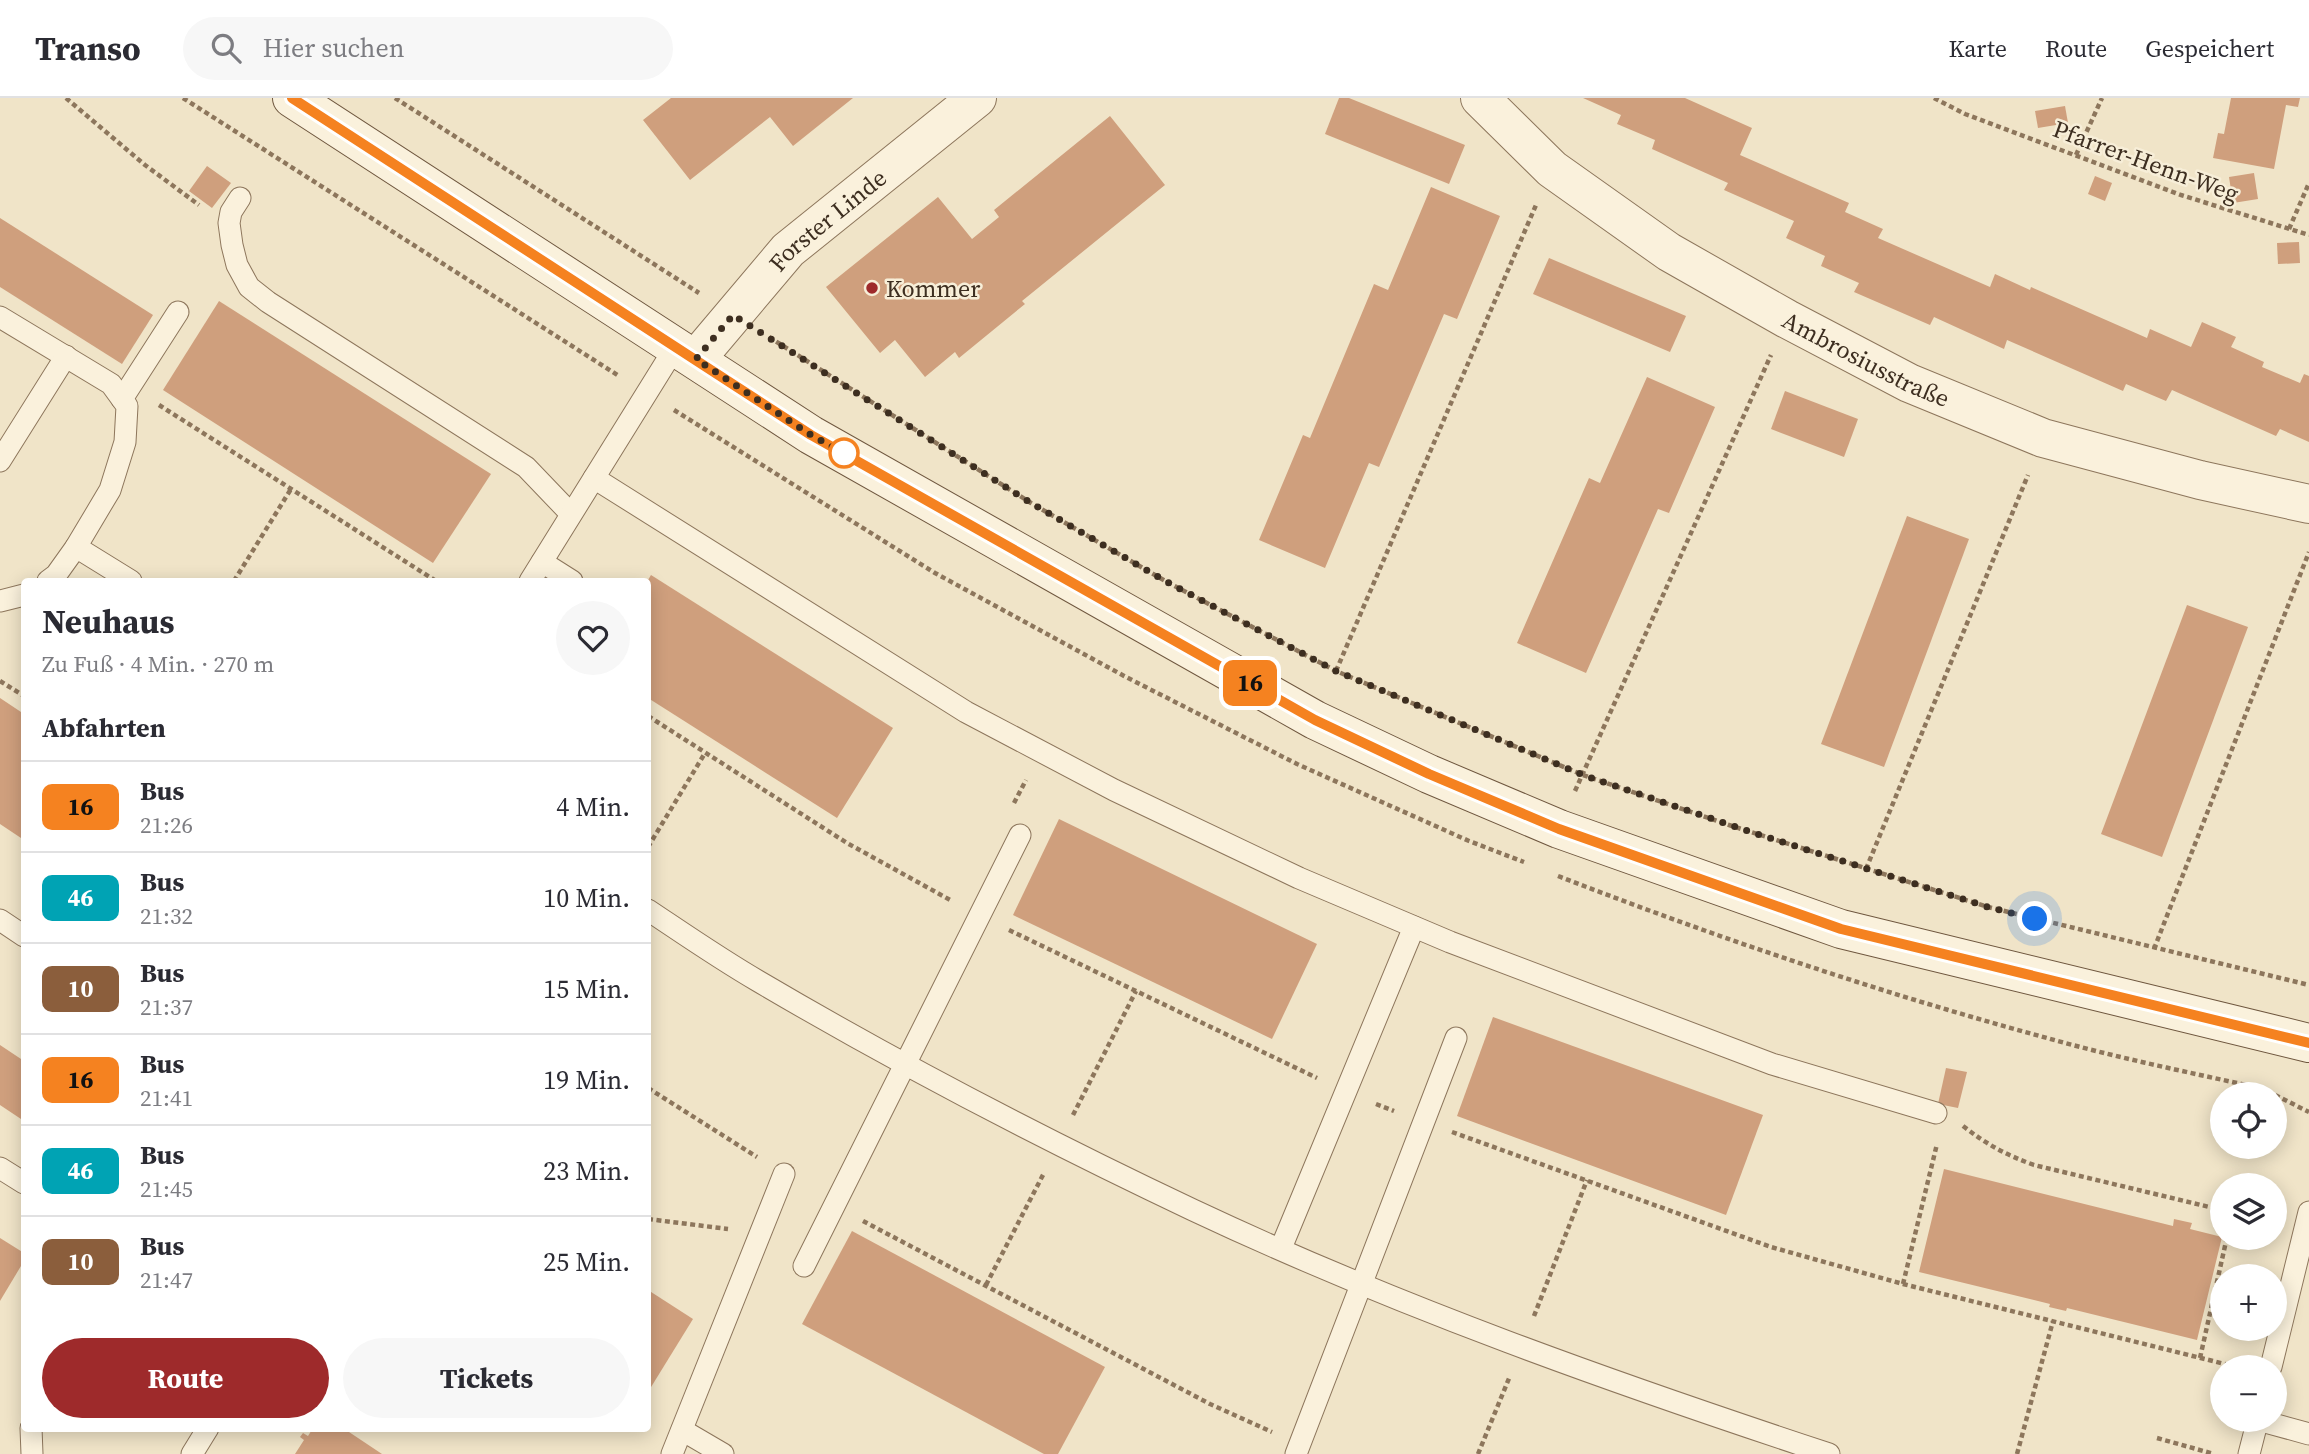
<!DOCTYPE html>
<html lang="de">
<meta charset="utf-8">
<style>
body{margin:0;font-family:"Source Serif 4",serif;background:#f7f7f7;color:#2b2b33;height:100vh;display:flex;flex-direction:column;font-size:26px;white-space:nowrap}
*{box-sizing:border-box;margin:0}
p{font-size:23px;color:#7c7c81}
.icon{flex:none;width:38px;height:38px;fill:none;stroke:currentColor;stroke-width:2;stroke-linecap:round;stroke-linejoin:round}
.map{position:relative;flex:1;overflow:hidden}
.drawer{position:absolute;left:21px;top:480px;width:630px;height:854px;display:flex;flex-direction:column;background:#fff;border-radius:7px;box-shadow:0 4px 18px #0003}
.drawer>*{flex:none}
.badge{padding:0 14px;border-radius:10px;font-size:24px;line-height:46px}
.buttons{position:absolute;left:2210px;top:984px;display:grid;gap:14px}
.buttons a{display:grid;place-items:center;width:77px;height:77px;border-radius:50%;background:#fff;box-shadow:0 4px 18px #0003;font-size:35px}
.you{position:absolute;width:35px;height:35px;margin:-18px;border:5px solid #fff;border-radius:50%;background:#1a73e8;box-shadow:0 0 0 10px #1a73e833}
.map>.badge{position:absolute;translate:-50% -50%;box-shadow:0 0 0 4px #fff}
h2{padding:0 21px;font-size:26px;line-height:63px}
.round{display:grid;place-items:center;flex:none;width:74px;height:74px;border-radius:37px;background:#f7f7f7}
.summary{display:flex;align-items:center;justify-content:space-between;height:119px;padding:0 21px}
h1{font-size:33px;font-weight:700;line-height:52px}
.button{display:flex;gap:14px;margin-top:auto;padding:14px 21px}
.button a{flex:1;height:80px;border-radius:42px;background:#9e2a2b;color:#fff;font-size:28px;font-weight:700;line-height:80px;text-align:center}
.button a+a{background:#f7f7f7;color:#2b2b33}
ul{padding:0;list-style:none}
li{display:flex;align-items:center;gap:21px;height:91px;padding:0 21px;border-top:2px solid #e1e1e2}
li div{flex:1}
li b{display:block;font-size:26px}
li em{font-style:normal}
li .badge{min-width:77px;font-weight:700;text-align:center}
header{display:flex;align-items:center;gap:42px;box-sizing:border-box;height:98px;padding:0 35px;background:#fff;border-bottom:2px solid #e1e1e2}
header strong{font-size:33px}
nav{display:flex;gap:38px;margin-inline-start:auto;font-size:24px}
.search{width:490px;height:63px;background:#f7f7f7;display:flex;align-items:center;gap:18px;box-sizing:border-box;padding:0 24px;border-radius:38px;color:#7c7c81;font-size:26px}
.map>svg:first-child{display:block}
</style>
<header>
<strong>Transo</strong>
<div class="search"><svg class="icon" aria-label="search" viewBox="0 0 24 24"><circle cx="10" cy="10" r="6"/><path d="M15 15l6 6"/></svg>Hier suchen</div>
<nav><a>Karte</a><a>Route</a><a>Gespeichert</a></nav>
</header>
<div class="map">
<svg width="2309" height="1356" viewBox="0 0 2309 1356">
<rect width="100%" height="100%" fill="#f0e4c8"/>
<g fill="#cf9f7d">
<polygon points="671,0 853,0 793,48 770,19 690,82 643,22"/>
<polygon points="1339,0 1349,0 1465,47 1449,86 1325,36"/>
<polygon points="1583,0 1685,0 1752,30 1740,57 1849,105 1845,114 1883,131 1878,140 1990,189 1995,176 2030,192 2031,189 2147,240 2150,231 2191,249 2202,224 2236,239 2231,249 2264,264 2262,269 2300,285 2304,276 2309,278 2309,344 2280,331 2276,338 2172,292 2166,303 2126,286 2123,293 2007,242 2004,251 1934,219 1930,227 1854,194 1859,185 1821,168 1825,158 1786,140 1794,123 1724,92 1728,85 1652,51 1655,42 1617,26 1621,17"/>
<polygon points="2231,0 2300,0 2298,9 2286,7 2274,71 2213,60 2218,35 2224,36"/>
<polygon points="2065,8 2068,25 2038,30 2035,13"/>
<polygon points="1110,18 1165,87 1022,203 1025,206 959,260 955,254 925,279 895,242 880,255 826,189 938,99 972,141 999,119 994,112"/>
<polygon points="207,68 231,85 212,110 189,93"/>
<polygon points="2254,75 2258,101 2233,105 2229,79"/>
<polygon points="2095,78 2112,85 2105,103 2088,96"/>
<polygon points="1431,89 1500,118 1457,221 1444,216 1379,369 1369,365 1325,470 1259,442 1303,337 1310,340 1374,186 1388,192"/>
<polygon points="0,120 153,217 122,266 0,189"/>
<polygon points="2299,144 2300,165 2278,166 2277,145"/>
<polygon points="1549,160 1686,218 1670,254 1533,196"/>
<polygon points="219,203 491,376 433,465 163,292"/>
<polygon points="1647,279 1715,309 1669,415 1658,411 1586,575 1517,545 1589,380 1600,385"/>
<polygon points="1785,293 1858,321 1844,359 1771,331"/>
<polygon points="1907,418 1969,441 1884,669 1821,646"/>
<polygon points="651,477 893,630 837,720 648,600 648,482"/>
<polygon points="2187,507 2248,529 2162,759 2101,736"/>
<polygon points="0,600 24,616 24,742 0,726"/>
<polygon points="1059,721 1317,846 1272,941 1013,817"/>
<polygon points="1493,919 1763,1017 1726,1117 1457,1018"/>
<polygon points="0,947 24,963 24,1023 0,1007"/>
<polygon points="1946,970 1967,974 1958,1010 1938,1006"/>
<polygon points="1944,1071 2173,1128 2174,1121 2192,1125 2190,1131 2222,1139 2197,1242 2067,1210 2066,1213 2049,1209 2050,1206 1919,1174"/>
<polygon points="852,1133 1105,1269 1058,1356 1044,1356 802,1226"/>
<polygon points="0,1140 24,1155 24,1163 0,1203"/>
<polygon points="648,1192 693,1221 648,1294"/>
<polygon points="313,1330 343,1330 382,1356 295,1356 304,1342 300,1339 303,1335 308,1338"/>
</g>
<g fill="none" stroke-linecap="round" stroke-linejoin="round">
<defs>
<g id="lane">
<polyline points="240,100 231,114 229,125 232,147 237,167 249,189 268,204 526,369 571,416"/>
<polyline points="0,219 111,286 127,308 125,344 110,392 76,449"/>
<polyline points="122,301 178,214"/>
<polyline points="0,363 66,258"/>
<polyline points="594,380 966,614 1114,692 1299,780 1450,844 1772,966 1936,1015"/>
<polyline points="542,464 572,483"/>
<polyline points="48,483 56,477 76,449 131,483"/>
<polyline points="530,483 676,248"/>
<polyline points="0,503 24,497"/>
<path d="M648,812c36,24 72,49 110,71 141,83 287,159 435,229 206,97 421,173 636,244"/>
<polyline points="0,822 24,838"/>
<polyline points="0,1070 24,1085"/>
<polyline points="1281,1150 1414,829"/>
<polyline points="804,1168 1020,737"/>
<polyline points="2271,1269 2309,1114"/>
<polyline points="2258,1322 2309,1336"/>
<polyline points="31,1330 32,1356"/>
<polyline points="682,1332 723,1356"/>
<polyline points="192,1356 208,1330"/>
<polyline points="672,1356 784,1076"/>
<polyline points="1296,1356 1456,940"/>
<polyline points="2249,1356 2258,1321"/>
</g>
<g id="street">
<path id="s1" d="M1480,0l72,71 117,83 118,67 122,64 134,55 157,42 109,24"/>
<path id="s2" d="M696,261l92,-109 189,-152"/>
</g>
<polyline id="secondary" points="292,0 811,337 1315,622 1429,676 1559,731 1841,831 2309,945"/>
</defs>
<use href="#lane" stroke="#8d765c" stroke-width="23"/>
<use href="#street" stroke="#8d765c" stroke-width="40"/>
<use href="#secondary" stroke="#6f573f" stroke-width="40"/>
<g stroke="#8d765c" stroke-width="4.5" stroke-dasharray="5 3.5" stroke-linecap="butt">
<polyline points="66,0 145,67 199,107"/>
<polyline points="183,0 619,278"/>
<polyline points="395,0 699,195"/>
<polyline points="1934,0 1965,16 2181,97 2309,137"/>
<polyline points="2076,57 2102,0"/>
<polyline points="2289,131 2309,85"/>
<polyline points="769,239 1031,405 1167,484 1336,573 1583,677 1732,728 1988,809 2309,887"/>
<polyline points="159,307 436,483"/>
<polyline points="674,312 935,475 1126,579 1297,666 1469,743 1524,764"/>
<polyline points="234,483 291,391"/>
<polyline points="1336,573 1536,107"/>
<polyline points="0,583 24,598"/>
<polyline points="648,618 847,745 952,803"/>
<polyline points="1575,693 1771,257"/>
<polyline points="1014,705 1026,682"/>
<polyline points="648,749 705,655"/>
<polyline points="1866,771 2028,377"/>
<path d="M1558,778c160,62 323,117 489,162 71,20 145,35 217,51l9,5"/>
<polyline points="1009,832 1317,980"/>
<polyline points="2154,851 2309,454"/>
<polyline points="648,990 757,1059"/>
<polyline points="2275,997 2309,1014"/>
<polyline points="1376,1006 1394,1013"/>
<polyline points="1073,1017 1136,893"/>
<path d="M1963,1028c23,18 43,29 71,39l188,45"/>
<polyline points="1452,1034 1771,1149 1903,1186 2237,1269"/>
<polyline points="2238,1087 2240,1087"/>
<polyline points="648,1121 728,1131"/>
<polyline points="863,1123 1210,1306 1272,1334"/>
<polyline points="1903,1186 1937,1046"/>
<polyline points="986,1187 1044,1075"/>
<polyline points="1534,1218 1587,1082"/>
<polyline points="2200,1260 2227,1139"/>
<polyline points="2157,1340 2214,1356"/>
<polyline points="1478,1356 1510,1278"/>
<polyline points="2017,1356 2053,1223"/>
</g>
<use href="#lane" stroke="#faf1dc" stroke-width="21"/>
<use href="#street" stroke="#faf1dc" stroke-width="38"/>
<use href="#secondary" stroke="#faf1dc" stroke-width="38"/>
</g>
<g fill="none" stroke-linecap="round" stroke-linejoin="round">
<defs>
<polyline id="line" points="292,0 811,337 1315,622 1429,676 1559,731 1841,831 2309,945"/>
</defs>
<use href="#line" stroke="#fff" stroke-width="16"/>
<use href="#line" stroke="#f58220" stroke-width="10"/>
<polyline stroke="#3d2e20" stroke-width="7" stroke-dasharray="0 12.6" points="844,355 849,358 811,337 696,261 733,217 1031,405 1167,484 1336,573 1583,677 1754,735 1988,809 2035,821"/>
</g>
<circle fill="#9e2a2b" stroke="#f7eed8" stroke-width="2.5" cx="872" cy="190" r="7"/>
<circle fill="#fff" stroke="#f58220" stroke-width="3.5" cx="844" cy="355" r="14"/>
<g text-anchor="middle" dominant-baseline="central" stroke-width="5" stroke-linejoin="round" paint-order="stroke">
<g font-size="24" fill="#3d2e20" stroke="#f7eed8">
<text transform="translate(2146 63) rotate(20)">Pfarrer-Henn-Weg</text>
<text stroke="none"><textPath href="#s2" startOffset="192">Forster Linde</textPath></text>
<text stroke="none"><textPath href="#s1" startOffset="469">Ambrosiusstraße</textPath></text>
</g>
<g font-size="24" fill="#3d2e20" stroke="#f7eed8" text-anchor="start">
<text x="886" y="190">Kommer</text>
</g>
</g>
</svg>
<div class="buttons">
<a><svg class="icon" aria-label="locate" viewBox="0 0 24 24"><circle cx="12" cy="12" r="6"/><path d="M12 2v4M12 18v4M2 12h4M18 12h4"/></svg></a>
<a><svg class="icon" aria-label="layers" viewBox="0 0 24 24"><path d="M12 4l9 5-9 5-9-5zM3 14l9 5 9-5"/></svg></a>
<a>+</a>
<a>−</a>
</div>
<div class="you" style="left:2035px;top:821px"></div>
<b class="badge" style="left:1250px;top:585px;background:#f58220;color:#111">16</b>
<section class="drawer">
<div class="summary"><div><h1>Neuhaus</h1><p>Zu Fuß · 4 Min. · 270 m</p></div><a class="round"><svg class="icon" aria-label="heart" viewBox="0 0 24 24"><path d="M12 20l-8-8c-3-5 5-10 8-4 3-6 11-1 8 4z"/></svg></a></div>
<h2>Abfahrten</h2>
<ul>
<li><span class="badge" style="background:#f58220;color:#111">16</span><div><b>Bus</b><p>21:26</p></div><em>4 Min.</em></li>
<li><span class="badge" style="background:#00a3b4;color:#fff">46</span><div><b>Bus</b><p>21:32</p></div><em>10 Min.</em></li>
<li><span class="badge" style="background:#8b5e3c;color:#fff">10</span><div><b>Bus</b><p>21:37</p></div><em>15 Min.</em></li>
<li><span class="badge" style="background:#f58220;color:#111">16</span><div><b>Bus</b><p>21:41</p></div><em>19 Min.</em></li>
<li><span class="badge" style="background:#00a3b4;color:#fff">46</span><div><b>Bus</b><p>21:45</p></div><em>23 Min.</em></li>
<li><span class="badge" style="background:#8b5e3c;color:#fff">10</span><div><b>Bus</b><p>21:47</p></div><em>25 Min.</em></li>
</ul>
<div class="button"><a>Route</a><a>Tickets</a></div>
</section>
</div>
